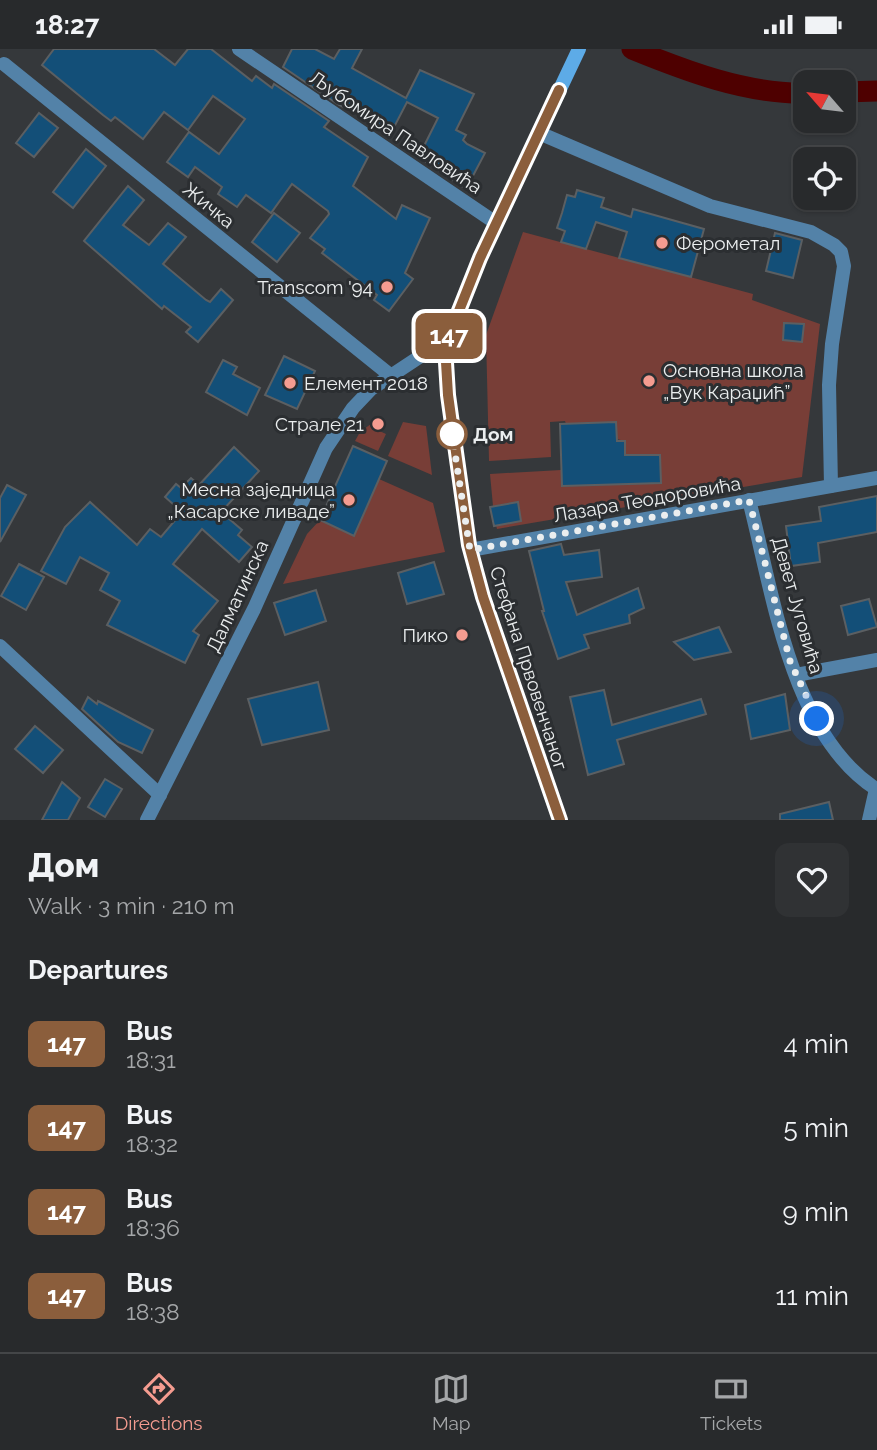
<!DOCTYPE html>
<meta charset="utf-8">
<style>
body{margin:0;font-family:Raleway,sans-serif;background:#303234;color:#f1f3f6;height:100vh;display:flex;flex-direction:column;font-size:26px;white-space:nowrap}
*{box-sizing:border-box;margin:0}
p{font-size:23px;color:#a5a7a9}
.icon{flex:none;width:38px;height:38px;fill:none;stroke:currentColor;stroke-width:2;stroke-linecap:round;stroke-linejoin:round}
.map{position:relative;height:771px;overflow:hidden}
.sheet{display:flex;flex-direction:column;background:#282a2c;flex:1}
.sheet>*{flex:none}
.badge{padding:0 14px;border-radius:10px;font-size:24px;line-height:46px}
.needle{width:46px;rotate:298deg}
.buttons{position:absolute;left:793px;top:21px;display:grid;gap:14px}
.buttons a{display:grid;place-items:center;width:63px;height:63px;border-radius:14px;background:#282a2c;box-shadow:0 2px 5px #0004,0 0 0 2px #444648;font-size:35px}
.you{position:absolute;width:35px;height:35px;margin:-18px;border:5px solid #fff;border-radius:50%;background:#1a73e8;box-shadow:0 0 0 10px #1a73e833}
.map>.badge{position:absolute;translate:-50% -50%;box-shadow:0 0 0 4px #fff}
h2{padding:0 28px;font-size:26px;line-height:63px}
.round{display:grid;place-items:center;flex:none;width:74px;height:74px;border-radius:14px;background:#303234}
.headline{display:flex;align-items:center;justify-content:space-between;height:119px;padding:0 28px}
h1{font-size:33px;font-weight:800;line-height:52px}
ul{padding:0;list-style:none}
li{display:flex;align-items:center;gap:21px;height:84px;padding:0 28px}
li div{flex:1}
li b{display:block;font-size:26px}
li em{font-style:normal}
li .badge{min-width:77px;font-weight:700;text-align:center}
.status{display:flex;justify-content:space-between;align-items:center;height:49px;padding:0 35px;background:#282a2c;direction:ltr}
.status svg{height:19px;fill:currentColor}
.menu{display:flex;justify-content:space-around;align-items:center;height:98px;border-top:2px solid #444648;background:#282a2c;font-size:19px;color:#a5a7a9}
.menu a{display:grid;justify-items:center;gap:4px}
.menu .on{color:#f59c90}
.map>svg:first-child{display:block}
</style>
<div class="status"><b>18:27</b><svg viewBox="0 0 49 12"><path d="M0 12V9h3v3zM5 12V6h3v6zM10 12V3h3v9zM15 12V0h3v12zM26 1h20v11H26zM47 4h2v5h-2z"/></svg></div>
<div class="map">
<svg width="877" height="771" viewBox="0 0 877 771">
<rect width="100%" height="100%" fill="#35383b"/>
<g fill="#783e37">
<polygon points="523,183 753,245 752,251 820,275 802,428 497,480 496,476 521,472 518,453 493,457 490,425 561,421 562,436 625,412 624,392 566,375 565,372 550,373 551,408 489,412 486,286"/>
<polygon points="375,372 373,379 386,385 378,402 355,392 360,383"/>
<polygon points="403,373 426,377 432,426 388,407"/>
<polygon points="379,430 433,454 445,503 283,535 307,485 320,471 353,486"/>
</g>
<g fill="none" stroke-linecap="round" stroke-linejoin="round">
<g stroke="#4e0000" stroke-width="21">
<path d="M632,0c54,22 114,45 173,44"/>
<polyline points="844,43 877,42"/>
</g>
</g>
<g fill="#134f78" stroke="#5b5f62" stroke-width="2">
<polygon points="54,0 154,0 175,16 188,0 211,0 252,32 256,27 272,39 274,35 329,72 324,78 368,108 353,137 396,170 402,156 430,169 405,224 413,230 389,262 374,251 377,246 322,204 325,200 310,189 329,165 328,162 292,135 271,164 246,146 237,158 218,145 222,138 195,118 188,128 167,113 189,83 219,105 245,70 213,47 188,81 164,63 143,90 115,68 111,72 103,66 42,16"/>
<polygon points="292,0 315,0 334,10 340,0 362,0 352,19 406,49 420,21 474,45 456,81 466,86 463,91 467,95 485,104 466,140 422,110 426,101 423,99 438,69 407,53 392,82 339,56 283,18"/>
<polygon points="39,64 58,79 34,108 16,94"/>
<polygon points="86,100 106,117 73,159 53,143"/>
<polygon points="128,137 144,151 123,176 149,196 168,174 186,188 163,215 206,251 210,253 221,240 233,251 198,293 186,283 191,278 164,257 162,260 84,192"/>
<polygon points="577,141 604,149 601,158 631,168 633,160 704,180 691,228 619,209 627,183 596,173 586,200 561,193 565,182 557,179 562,164 567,146 575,148"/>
<polygon points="274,164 300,184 277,213 252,193"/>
<polygon points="775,184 802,191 793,229 766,222"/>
<polygon points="784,274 804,275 802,293 783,291"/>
<polygon points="284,307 315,322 297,360 265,346"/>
<polygon points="223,311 237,318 233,325 260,339 247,366 206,343"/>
<polygon points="616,373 617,392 625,392 625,406 660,406 661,434 562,437 560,375"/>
<polygon points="353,397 387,412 354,487 320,471"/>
<polygon points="234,398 259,422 221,463 242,481 238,486 252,498 239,513 202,480 173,515 218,552 193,582 199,586 185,614 107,576 120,552 100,541 109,524 80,508 66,535 41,522 65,478 90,453 137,496 150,480 161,488 182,463 165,448 176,435 181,439 191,429 199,436"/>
<polygon points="7,436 26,446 0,493 0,449"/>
<polygon points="877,447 877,483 818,494 820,513 791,517 786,477 821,472 819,458"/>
<polygon points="518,453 521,472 494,477 490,458"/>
<polygon points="561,495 564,506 599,501 602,528 566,533 577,566 638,539 644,559 629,566 630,574 584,586 589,599 558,610 542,562 544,562 529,502"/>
<polygon points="434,513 444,545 407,555 398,524"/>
<polygon points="19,515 44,528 26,561 1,547"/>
<polygon points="316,541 326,572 285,586 274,554"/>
<polygon points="869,550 877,578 848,586 841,557"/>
<polygon points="719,578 731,603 694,611 674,593"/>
<polygon points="318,633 329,681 262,696 248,650"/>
<polygon points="604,641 612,676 701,650 706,665 617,691 624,715 588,726 570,648"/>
<polygon points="785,645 790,681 751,690 745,656"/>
<polygon points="88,648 97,655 98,652 153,681 142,704 118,693 82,660"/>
<polygon points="35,677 63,701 43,724 15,700"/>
<polygon points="105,730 122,740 105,768 88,758"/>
<polygon points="62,733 80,749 68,771 42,771"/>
<polygon points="829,753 833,771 780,771 780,765"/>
</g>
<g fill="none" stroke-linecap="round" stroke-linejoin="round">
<g stroke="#5382a8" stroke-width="14">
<polyline points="239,0 496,174"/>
<polyline points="4,15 390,326"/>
<polyline points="539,84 710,157 811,183 834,196 841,203 844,217 832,295 829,336 831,437"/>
<path d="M749,451c24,92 41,233 127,289l-7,31"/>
<polyline points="470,501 877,429"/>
<polyline points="0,597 160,746"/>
<polyline points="796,626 877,611"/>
<polyline points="147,771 254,560 326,399 353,359 371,340 448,289"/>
</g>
<polyline stroke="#5dabe7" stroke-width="14" points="560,771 483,548 469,497 448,346 445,297 480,209 579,0"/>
</g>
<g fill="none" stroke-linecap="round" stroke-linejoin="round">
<defs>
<polyline id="line" points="559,41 480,209 445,297 448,346 469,496 483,548 560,771"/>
</defs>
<use href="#line" stroke="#fff" stroke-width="16"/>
<use href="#line" stroke="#8b5e3c" stroke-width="10"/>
<polyline stroke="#ebeeef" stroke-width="7" stroke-dasharray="0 12.6" points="452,385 470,501 749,451 790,612 817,670"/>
</g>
<g fill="#f59c90" stroke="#2b2e31" stroke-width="2.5">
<circle cx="662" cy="194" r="7"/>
<circle cx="387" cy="238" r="7"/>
<circle cx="649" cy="332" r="7"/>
<circle cx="290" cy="334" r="7"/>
<circle cx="378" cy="375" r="7"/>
<circle cx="349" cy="451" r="7"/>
<circle cx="462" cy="586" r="7"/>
</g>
<circle fill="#fff" stroke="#8b5e3c" stroke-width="3.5" cx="452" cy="385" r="14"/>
<g text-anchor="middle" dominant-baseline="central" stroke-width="6" stroke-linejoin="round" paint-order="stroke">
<g font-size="19" fill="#ebeeef" stroke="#2b2e31">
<text transform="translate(396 83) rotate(34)">Љубомира Павловића</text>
<text transform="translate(209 156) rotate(39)">Жичка</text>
<text transform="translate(647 450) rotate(-10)">Лазара Теодоровића</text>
<text transform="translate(237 547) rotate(-65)">Далматинска</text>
<text transform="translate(798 556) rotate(74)">Девет Југовића</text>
<text transform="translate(529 619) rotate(72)">Стефана Првовенчаног</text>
</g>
<g font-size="19" fill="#ebeeef" stroke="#2b2e31" text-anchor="end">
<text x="676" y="194" text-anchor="start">Ферометал</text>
<text x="373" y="238">Transcom '94</text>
<text x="663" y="321" text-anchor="start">Основна школа<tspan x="663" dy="22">„Вук Караџић”</tspan></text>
<text x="304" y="334" text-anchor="start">Елемент 2018</text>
<text x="364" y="375">Страле 21</text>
<text x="335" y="440">Месна заједница<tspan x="335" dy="22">„Касарске ливаде”</tspan></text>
<text x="448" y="586">Пико</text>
</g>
<g font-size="19" font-weight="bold" fill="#ebeeef" stroke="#2b2e31" text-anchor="start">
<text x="473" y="385">Дом</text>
</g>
</g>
</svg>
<div class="buttons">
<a><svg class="needle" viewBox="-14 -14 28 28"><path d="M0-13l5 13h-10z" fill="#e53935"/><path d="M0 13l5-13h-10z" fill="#a5a7a9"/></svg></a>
<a><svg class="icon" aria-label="locate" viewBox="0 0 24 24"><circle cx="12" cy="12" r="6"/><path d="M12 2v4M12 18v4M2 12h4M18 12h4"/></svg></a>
</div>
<div class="you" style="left:817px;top:670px"></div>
<b class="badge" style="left:449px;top:287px;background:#8b5e3c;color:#fff">147</b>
</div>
<section class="sheet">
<div class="headline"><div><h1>Дом</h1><p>Walk · 3 min · 210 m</p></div><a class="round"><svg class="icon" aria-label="heart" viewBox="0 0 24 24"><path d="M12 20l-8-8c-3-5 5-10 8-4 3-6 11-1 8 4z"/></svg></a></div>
<h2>Departures</h2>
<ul>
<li><span class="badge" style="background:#8b5e3c;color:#fff">147</span><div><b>Bus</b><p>18:31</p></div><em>4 min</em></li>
<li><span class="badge" style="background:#8b5e3c;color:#fff">147</span><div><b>Bus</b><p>18:32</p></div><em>5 min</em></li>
<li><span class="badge" style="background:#8b5e3c;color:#fff">147</span><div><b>Bus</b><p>18:36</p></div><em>9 min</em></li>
<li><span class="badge" style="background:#8b5e3c;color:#fff">147</span><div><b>Bus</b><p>18:38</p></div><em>11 min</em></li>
</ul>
</section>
<nav class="menu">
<a class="on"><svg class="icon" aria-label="directions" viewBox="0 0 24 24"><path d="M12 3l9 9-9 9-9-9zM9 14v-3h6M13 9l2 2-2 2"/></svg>Directions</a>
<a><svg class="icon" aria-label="map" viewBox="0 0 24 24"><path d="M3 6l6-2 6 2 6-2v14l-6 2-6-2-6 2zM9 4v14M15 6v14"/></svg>Map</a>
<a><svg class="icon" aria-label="tickets" viewBox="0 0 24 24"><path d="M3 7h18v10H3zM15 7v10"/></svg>Tickets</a>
</nav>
